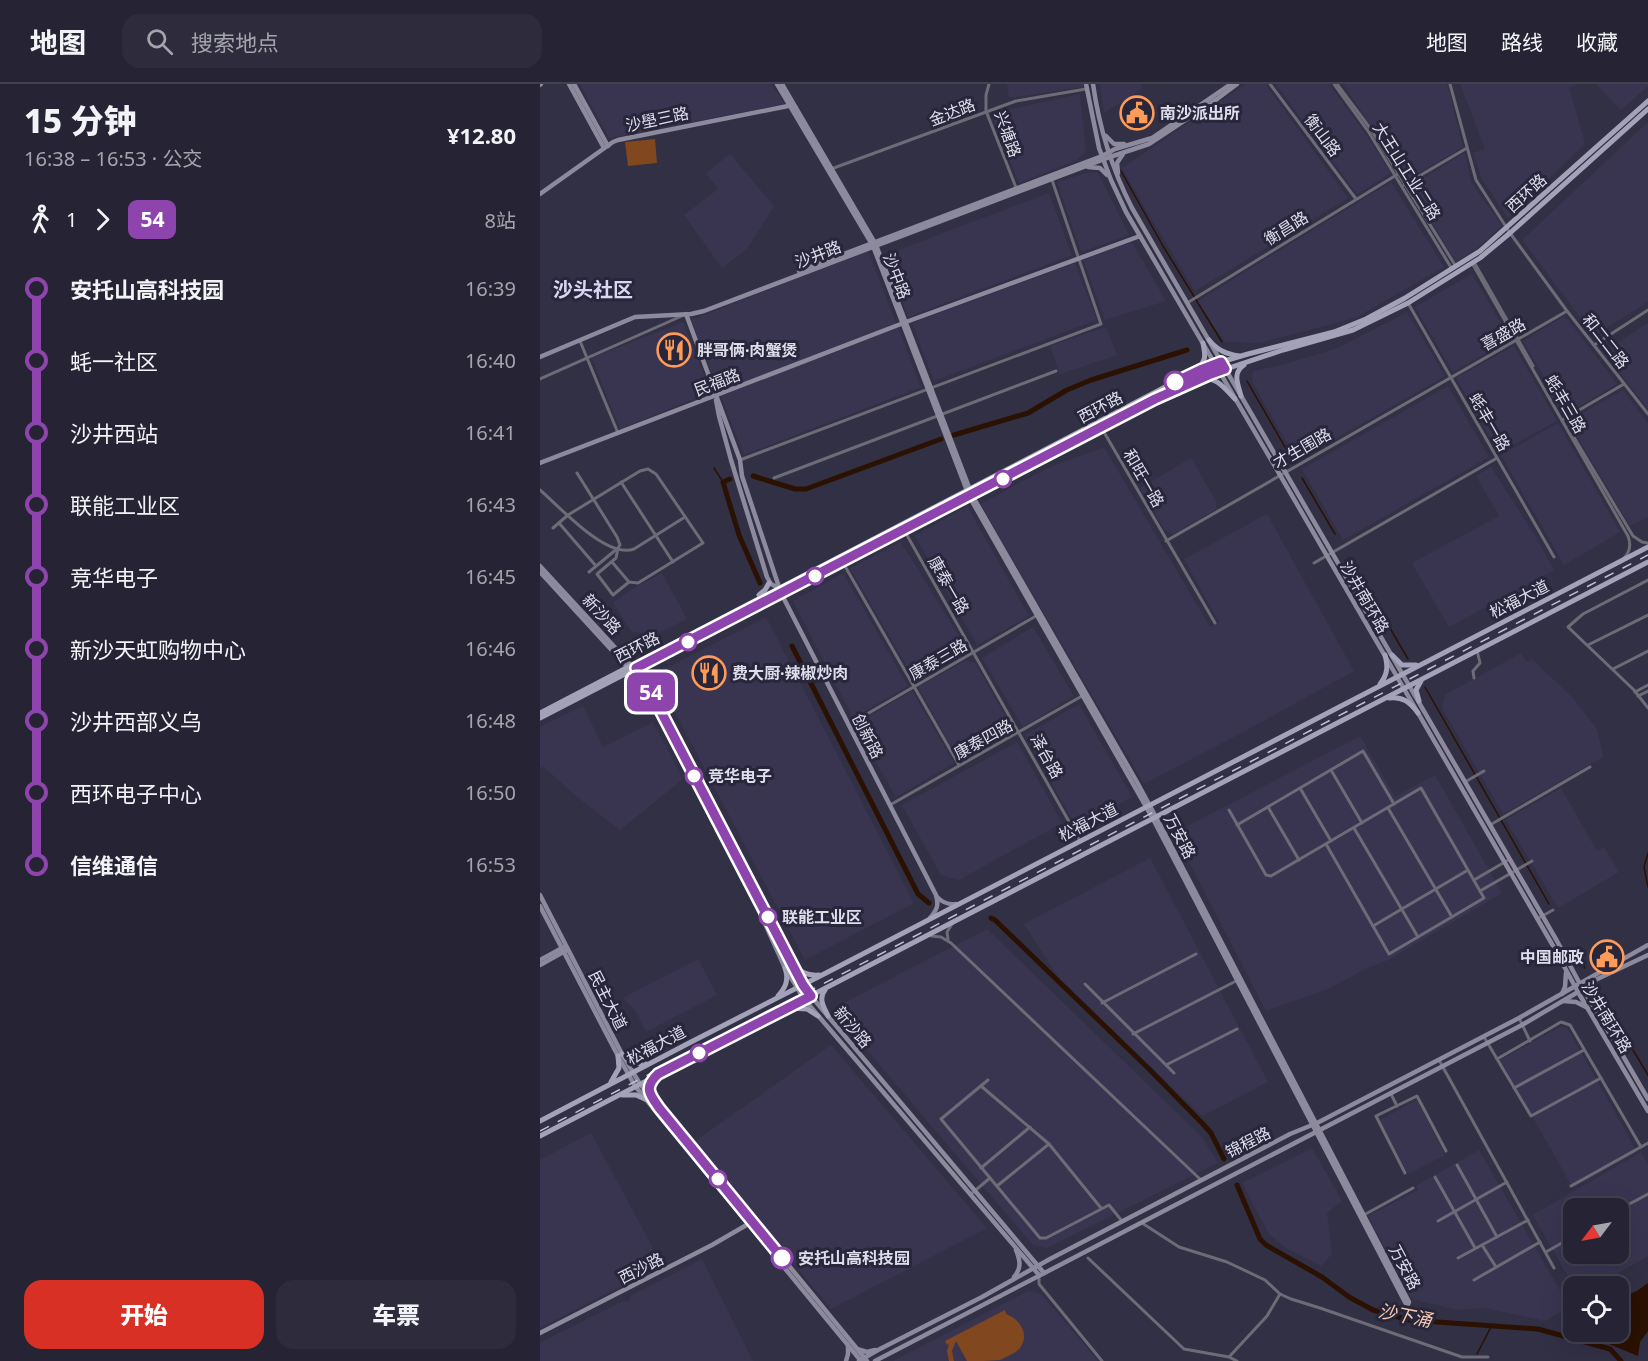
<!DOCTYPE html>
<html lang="zh">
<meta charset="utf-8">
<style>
body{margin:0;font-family:"Noto Sans","Noto Sans SC",sans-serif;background:#2e2c3c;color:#f1f3f6;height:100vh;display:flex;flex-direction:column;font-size:22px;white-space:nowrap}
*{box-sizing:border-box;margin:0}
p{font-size:20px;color:#a4a4ac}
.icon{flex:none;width:33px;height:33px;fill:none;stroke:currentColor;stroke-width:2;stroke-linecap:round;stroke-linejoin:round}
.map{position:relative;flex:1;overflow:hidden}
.side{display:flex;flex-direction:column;background:#262434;width:540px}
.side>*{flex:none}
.badge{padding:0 12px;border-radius:9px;font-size:21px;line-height:39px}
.needle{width:39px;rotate:238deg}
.controls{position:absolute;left:1023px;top:1114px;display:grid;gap:12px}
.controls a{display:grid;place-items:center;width:66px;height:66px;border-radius:12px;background:#262434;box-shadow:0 6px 24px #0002,0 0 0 2px #42414f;font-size:30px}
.map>.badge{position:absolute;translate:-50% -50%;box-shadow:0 0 0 3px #fff}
.legs{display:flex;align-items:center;gap:9px;height:66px;padding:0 24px;font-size:20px}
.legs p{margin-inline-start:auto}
.summary{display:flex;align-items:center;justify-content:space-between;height:102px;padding:0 24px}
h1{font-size:33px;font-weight:800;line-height:45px}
.primary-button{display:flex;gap:12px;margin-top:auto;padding:12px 24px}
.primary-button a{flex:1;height:69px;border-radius:18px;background:#d93025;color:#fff;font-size:24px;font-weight:800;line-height:69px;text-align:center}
.primary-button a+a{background:#2e2c3c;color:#f1f3f6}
ul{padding:0 24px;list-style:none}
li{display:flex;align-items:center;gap:21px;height:72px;font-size:22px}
li i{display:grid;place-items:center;width:9px;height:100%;margin:0 8px;background:currentColor}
li i::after{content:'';width:15px;height:15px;margin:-8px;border:4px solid;border-radius:50%;background:#262434}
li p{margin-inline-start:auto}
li:first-child i{background:linear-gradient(#0000 50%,currentColor 0)}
li:last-child i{background:linear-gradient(currentColor 50%,#0000 0)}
header{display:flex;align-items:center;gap:36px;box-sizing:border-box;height:84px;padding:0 30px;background:#262434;border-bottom:2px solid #42414f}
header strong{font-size:28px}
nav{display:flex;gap:33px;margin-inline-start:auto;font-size:21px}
.search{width:420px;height:54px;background:#2e2c3c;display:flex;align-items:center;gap:15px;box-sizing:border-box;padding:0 21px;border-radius:18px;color:#a4a4ac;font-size:22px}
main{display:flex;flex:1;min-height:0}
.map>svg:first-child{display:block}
</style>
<header>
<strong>地图</strong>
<div class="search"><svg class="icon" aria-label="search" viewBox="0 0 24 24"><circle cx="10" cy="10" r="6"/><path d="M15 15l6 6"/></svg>搜索地点</div>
<nav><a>地图</a><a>路线</a><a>收藏</a></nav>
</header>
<main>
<section class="side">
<div class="summary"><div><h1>15 分钟</h1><p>16:38 – 16:53 · 公交</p></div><b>¥12.80</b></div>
<div class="legs"><svg class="icon" aria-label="walk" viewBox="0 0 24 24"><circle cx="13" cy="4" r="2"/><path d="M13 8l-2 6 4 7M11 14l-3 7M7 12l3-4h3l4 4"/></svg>1<svg class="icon" aria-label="forward" viewBox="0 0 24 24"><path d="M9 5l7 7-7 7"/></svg><b class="badge" style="background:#8e44ad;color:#fff">54</b><p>8站</p></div>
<ul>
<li><i style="color:#8e44ad"></i><b>安托山高科技园</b><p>16:39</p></li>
<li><i style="color:#8e44ad"></i><span>蚝一社区</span><p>16:40</p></li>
<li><i style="color:#8e44ad"></i><span>沙井西站</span><p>16:41</p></li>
<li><i style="color:#8e44ad"></i><span>联能工业区</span><p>16:43</p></li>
<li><i style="color:#8e44ad"></i><span>竞华电子</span><p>16:45</p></li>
<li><i style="color:#8e44ad"></i><span>新沙天虹购物中心</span><p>16:46</p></li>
<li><i style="color:#8e44ad"></i><span>沙井西部义乌</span><p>16:48</p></li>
<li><i style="color:#8e44ad"></i><span>西环电子中心</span><p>16:50</p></li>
<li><i style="color:#8e44ad"></i><b>信维通信</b><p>16:53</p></li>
</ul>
<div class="primary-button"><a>开始</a><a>车票</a></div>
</section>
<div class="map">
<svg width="1108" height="1277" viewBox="0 0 1108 1277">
<rect width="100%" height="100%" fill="#323045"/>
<g fill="#393551" fill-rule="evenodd">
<polygon points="40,0 231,0 245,20 69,54"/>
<polygon points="467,0 543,0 543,3 469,14"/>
<polygon points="560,0 600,0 603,4 564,29"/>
<polygon points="706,0 725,0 808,114 655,207 609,131 582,84"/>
<polygon points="736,0 789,0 822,45 851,89 817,110"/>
<polygon points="803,0 907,0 923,63 867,96"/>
<polygon points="920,0 1037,0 1029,3 1045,60 968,134 942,95 933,69 945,65"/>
<polygon points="1056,0 1108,0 1108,2 1081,26"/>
<polygon points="540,10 546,68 537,76 479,99 452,31 453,29"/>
<polygon points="1108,38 1108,218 1054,252 982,156"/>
<polygon points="925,69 931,98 962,142 936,165 916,178 869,102"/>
<polygon points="190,70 234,122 207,165 182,184 144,131 178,105 166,89"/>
<polygon points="556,88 559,91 589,151 541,168 517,98 546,89"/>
<polygon points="851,98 904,183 815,234 720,259 685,258 656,218"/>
<polygon points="509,109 532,171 368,233 345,171"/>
<polygon points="592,158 626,217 565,236 543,176"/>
<polygon points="328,167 381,303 204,371 151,236"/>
<polygon points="535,179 557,236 394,297 372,239"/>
<polygon points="932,190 970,255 913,288 875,223"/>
<polygon points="867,228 905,292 757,377 712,298 713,287 742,281 798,264"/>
<polygon points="1025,232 1077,300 1026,330 983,257"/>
<polygon points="143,238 171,308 80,345 52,274"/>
<polygon points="1108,239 1108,325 1064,268"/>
<polygon points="566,243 577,271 520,290 510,262"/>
<polygon points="974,262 1017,337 959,369 916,294"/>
<polygon points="908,302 949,373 803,456 762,385"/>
<polygon points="1083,306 1108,340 1108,433 1090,442 1028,337"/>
<polygon points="1018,339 1080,448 1024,481 961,371"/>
<polygon points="564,363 670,543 679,538 644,475 727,430 814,587 705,647 604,700 461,456 441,420 505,385"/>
<polygon points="651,374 677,419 675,426 633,450 625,446 600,404"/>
<polygon points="951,383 994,450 1014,486 909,543 872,479 959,432 936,392"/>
<polygon points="427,422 489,532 437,561 375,452"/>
<polygon points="361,458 425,562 420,573 383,595 372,591 310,484"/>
<polygon points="122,489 147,535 113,552 91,547 73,519 89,507"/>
<polygon points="303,489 368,602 313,634 253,517"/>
<polygon points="226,533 374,819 265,876 115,590"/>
<polygon points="493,543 534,612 483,643 442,574"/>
<polygon points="981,569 986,578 992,575 1032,613 1057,645 1063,673 963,730 902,624 905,611"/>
<polygon points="425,577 435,579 471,642 469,651 420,678 378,603"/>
<polygon points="372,607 414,679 356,713 314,641"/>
<polygon points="539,620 592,713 537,744 485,651"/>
<polygon points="43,622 63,663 113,638 143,695 80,746 35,711 3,682 0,685 0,643"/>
<polygon points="820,652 855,713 895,691 962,809 848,876 823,886 788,905 726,927 640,761 646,743"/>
<polygon points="477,658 522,739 419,796 401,791 362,721"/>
<polygon points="1021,704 1057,767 1064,763 1079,788 1018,824 966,736"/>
<polygon points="610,774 728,998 662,1032 518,893 484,840"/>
<polygon points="447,845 662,1053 678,1079 507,1164 493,1161 292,925"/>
<polygon points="158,875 177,911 106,948 96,927 83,914"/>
<polygon points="1020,943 1027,943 1097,1068 1033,1104 960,976"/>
<polygon points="291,961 447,1144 291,1225 154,1058"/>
<polygon points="877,1016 905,1071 868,1090 840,1036"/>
<polygon points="51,1049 122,1181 0,1244 0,1076"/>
<polygon points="772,1064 802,1117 787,1129 792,1170 781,1182 746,1164 729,1150 702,1099"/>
<polygon points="939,1066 1029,1222 1006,1237 945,1224 917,1226 872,1215 828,1132 878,1106 876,1102"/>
<path d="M1101,1068l7,13v91l-54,31h-20l-41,-72zM1034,1125h44v45h-44z"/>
<polygon points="162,1175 213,1277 0,1277 0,1259 83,1217 89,1218 90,1212"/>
<polygon points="488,1207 501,1210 558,1277 353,1277"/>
</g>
<g fill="#81471e">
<polygon points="115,55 117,79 88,82 85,58"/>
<path d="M465,1226l1,4c14,5 24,20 14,34 -4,5 -14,9 -20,12 -9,1 -23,1 -33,1l-11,-20 -4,10 2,10h-5l-2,-10 2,-7 -2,1 -2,-4z"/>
</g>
<polygon fill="#2a1102" points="1108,1199 1108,1247 1100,1258 1098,1272 1040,1248 1078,1248 1079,1214 1097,1207"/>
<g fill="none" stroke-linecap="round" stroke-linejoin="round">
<g stroke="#2a1102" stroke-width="1.5">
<polyline points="581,87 623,162 682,258"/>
<polyline points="707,297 749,370"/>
<polyline points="174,384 183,398"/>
<polyline points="762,394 795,450"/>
<polyline points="809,474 868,575"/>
<polyline points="885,603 1009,820"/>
<polyline points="1108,769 1104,783 1108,803"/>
<polyline points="1038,872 1045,884"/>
<polyline points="1060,911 1108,991"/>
<polyline points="937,1270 952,1241"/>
</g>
<g stroke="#2a1102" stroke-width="5">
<polyline points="414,351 488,329 527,306 551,296 647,266"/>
<polyline points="213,392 255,405 266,405 401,355"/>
<polyline points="190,395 183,398 199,451 220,499"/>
<polyline points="252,562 378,810 389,819"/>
<polyline points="451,834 455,836 608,984 662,1039 671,1049 684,1075"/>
<polyline points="697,1101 720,1155 726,1161 782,1193 809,1213 833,1226 869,1236 998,1245 1070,1265 1081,1277"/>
</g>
<g stroke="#6c6b76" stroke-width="3">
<polyline points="449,0 446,11 446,27 477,106"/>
<polyline points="730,0 816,115"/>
<polyline points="794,0 828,47 912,185"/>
<polyline points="797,0 830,44 915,181"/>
<polyline points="910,0 936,96 970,149 1027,227 1108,330"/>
<polyline points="291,85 476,17 546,5"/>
<polyline points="864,101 927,64"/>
<polyline points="934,178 993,282"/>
<path d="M932,179l156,273c3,8 2,16 -4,22"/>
<polyline points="647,219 858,90"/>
<polyline points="868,219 1014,473"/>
<polyline points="40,257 78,349"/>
<polyline points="1054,261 1108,226"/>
<polyline points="0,295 144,231"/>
<polyline points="1022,336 1084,300"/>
<polyline points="561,343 675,539"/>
<polyline points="1032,350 1093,452 1102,458 1108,459"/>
<polyline points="200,376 561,240 511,93"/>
<polyline points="37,389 77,453 80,461 78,464 49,488"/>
<polyline points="234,394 516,287"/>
<polyline points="81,398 133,478"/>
<path d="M0,406c20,17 66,69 94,59l51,-32"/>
<polyline points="19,439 56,482"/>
<polyline points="13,444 28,431 100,387 108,385 116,390 163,459 98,499 89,498 72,478"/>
<polyline points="364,446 540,757"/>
<polyline points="626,457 1027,227"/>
<polyline points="78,464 76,474 57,490 73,511 89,498"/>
<polyline points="302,477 419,681"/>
<polyline points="774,479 957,374"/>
<polyline points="1108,496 1043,530 1028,543 1094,606 1108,624"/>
<polyline points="1048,561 1108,531"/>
<polyline points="1073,585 1108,567"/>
<polyline points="934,594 933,587 940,579 937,566"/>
<polyline points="1095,608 1108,601"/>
<polyline points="1098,612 1108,607"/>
<polyline points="308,641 496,532"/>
<polyline points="791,686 822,739"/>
<polyline points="925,698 944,687"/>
<polyline points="760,704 791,757"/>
<polyline points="350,721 542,612"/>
<polyline points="728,723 759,776"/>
<polyline points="848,724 912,833"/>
<polyline points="689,726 726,791 731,792 881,704 944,814 849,870 786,760"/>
<polyline points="697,741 823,667 854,720"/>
<polyline points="950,741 1050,683"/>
<polyline points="814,744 878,853"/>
<polyline points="934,796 970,775"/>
<polyline points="940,807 992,777"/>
<polyline points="997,835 1013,826"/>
<polyline points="833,842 928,786"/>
<polyline points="391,852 401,853 411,859 661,1096"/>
<polyline points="408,855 407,848 412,840"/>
<polyline points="545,900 634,989"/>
<polyline points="562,919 656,870"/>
<polyline points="979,934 990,957"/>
<polyline points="593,950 698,896"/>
<polyline points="944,953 991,1032 1061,994"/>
<polyline points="957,975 1021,938 1030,941 1101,1063"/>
<polyline points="899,976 1014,1184"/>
<polyline points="626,981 697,945"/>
<polyline points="448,996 401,1035 500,1154 506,1154 569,1121 582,1137"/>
<polyline points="441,1002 509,1060 561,1124"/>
<polyline points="974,1004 1044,966"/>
<polyline points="851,1010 857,1022"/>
<polyline points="917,1081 957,1153"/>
<polyline points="441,1084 490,1043"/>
<polyline points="865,1089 836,1032 877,1012 906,1067"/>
<polyline points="895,1093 935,1164"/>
<polyline points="457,1102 509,1060"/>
<polyline points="1031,1102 1108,1059"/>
<polyline points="431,1110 450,1094"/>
<polyline points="1078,1126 1108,1110"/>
<polyline points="822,1132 873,1104"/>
<polyline points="898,1137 967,1098"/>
<polyline points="602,1139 639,1163 687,1178 725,1196 740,1210 751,1215 780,1224 922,1273 948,1273"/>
<polyline points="942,1161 956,1183"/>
<polyline points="1006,1168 1034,1152"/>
<polyline points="548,1174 644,1265 689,1273 727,1232 740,1210"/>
<polyline points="918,1174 988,1136"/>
<polyline points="499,1193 499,1200 562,1277"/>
<polyline points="934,1196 1000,1158"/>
<polyline points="689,1273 697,1277"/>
</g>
<g stroke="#8c8a9c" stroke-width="4.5">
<polyline points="29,0 64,64"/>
<polyline points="34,0 68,62"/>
<polyline points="237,0 333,162 429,412 613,735 866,1220 868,1220"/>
<polyline points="242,0 336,161 432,411 597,698 624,748 869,1218 868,1220"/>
<polyline points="546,0 559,64 571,96 586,128 740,391 1012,860 1038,908 1108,1027"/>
<path d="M553,0c6,43 19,85 39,124l358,617 67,116 23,43 39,65 29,50"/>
<polyline points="0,1 1,0"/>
<polyline points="566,52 574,60 584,60"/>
<polyline points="548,83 560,84 567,91"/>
<polyline points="578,89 577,79 583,70"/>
<polyline points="0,110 73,58 78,56 253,21"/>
<polyline points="259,187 562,72 575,65 612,54 691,0"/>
<path d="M146,230l54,146 2,16 39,117 155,302c3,10 1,15 -6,23"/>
<polyline points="0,273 95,233 151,230 164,227 570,73 609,60 677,15 697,0"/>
<polyline points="176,316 179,332 191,376 227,493 231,500 239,504"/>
<polyline points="0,379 366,238 600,152"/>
<polyline points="0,482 104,595 263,901 271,912 504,1189"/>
<polyline points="0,488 100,597 222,833 245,884 264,915 499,1191"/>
<polyline points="0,811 82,970 100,1000 327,1277"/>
<path d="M397,813c6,6 11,8 19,7"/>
<polyline points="0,822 78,972 95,1002 321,1277"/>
<polyline points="0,876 24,863"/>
<polyline points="0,881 27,866"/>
<polyline points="1022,910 1025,903 1026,889"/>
<polyline points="1023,917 1036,918 1046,923"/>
<path d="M474,1193c8,-9 6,-17 2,-27"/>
<polyline points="0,1249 172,1161 210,1139"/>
<polyline points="317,1265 327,1268 335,1266"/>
<polyline points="306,1277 308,1270 308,1261"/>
<polyline points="319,1277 338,1266 442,1213 510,1175 750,1050 777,1039 979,934 1108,861"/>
<polyline points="335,1277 982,941 1038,908 1051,898 1108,871"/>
</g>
<g stroke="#a4a2b9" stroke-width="5">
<path d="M669,256c8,10 17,14 30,16"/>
<path d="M658,284c9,-8 7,-14 5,-25"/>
<path d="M663,294c15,0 22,11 32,21"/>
<path d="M701,312c-3,-12 -9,-23 3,-31"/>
<polyline points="219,511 225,506 229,499"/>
<polyline points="852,571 862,581 876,581"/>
<path d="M840,600c8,-10 8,-18 5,-29"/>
<path d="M849,614c13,-2 21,4 29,15"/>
<polyline points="879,617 876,606 881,597"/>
<polyline points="0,629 652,289 667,282 708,270 794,248 826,235 865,214 940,167 1108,17"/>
<polyline points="0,634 615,315 671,290 743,266 813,246 868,219 940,174 970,149 1108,25"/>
<path d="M252,879c8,9 15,13 27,12"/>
<path d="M285,906c-7,9 -1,17 3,26"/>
<path d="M238,912c8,-9 11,-16 7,-28"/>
<polyline points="249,924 267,925 278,932"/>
<polyline points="82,970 92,979 106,980"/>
<polyline points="71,998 79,984 78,972"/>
<polyline points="82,1011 96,1011 107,1016"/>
<path d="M112,1015c-3,-8 -5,-13 1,-20"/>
<polyline points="0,1037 151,958 286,889 1108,463"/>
<polyline points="0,1052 1108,478"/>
</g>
<polyline stroke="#c3c2d1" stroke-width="1.5" stroke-dasharray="10 10" stroke-linecap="butt" points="0,1047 1108,471"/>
</g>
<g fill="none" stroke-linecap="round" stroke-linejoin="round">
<defs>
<path id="line-1" d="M242,1174l-122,-149c-10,-14 -17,-21 -2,-35l153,-78 -8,-11 -159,-306 -8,-11 519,-269 56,-25 14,-5 -4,-7 -21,8 -25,12"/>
</defs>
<use href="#line-1" stroke="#fff" stroke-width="14"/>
<use href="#line-1" stroke="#8e44ad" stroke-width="9"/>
</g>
<defs>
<symbol id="civic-ring" viewBox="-11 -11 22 22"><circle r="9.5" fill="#28263b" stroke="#fe9b59" stroke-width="1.5"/><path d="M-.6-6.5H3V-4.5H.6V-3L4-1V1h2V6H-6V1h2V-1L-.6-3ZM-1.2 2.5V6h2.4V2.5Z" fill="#fe9b59"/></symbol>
<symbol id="restaurant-ring" viewBox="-11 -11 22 22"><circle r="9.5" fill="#28263b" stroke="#fe9b59" stroke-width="1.5"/><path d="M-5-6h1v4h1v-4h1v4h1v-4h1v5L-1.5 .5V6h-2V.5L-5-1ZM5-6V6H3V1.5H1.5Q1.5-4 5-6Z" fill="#fe9b59"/></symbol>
</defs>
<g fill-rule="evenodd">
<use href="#civic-ring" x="578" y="10" width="38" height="38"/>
<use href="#restaurant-ring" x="115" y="247" width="38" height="38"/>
<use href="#restaurant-ring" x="150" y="570" width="38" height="38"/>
<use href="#civic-ring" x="1048" y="854" width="38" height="38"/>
</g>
<g fill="#fff" stroke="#8e44ad" stroke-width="3">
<circle cx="635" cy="298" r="10"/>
<circle cx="463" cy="395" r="8"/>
<circle cx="275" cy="492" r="8"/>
<circle cx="148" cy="558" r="8"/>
<circle cx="154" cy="692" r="8"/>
<circle cx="228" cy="833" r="8"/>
<circle cx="159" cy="969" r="8"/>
<circle cx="178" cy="1095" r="8"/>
<circle cx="242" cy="1174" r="10"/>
</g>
<g text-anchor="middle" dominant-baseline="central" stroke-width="6" stroke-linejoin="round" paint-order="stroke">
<g font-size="16" fill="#deddeb" stroke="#28263b">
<text transform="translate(412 28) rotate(-21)">金达路</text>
<text transform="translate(117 35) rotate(-12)">沙壆三路</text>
<text transform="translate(468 50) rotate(70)">兴塘路</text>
<text transform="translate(783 51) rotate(53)">衡山路</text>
<text transform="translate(867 87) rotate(58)">大王山工业二路</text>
<text transform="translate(986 109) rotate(-42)">西环路</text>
<text transform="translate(746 144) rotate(-32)">衡昌路</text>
<text transform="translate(278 170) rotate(-21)">沙井路</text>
<text transform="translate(357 192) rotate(69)">沙中路</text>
<text transform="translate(963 250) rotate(-29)">喜盛路</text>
<text transform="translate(1066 257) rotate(52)">和二二路</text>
<text transform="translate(177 298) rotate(-21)">民福路</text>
<text transform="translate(1026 320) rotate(60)">蚝丰三路</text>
<text transform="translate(560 323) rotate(-28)">西环路</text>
<text transform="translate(950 338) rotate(60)">蚝丰一路</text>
<text transform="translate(762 364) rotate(-30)">才生围路</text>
<text transform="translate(604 394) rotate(60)">和旺一路</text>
<text transform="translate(409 501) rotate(60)">康泰一路</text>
<text transform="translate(825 513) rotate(60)">沙井南环路</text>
<text transform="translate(979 515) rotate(-27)">松福大道</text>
<text transform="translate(62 530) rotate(47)">新沙路</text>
<text transform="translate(97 563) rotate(-27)">西环路</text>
<text transform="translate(398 575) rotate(-30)">康泰三路</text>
<text transform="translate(328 652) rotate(63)">创新路</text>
<text transform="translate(443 655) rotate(-29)">康泰四路</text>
<text transform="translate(507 672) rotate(61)">泽台路</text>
<text transform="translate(548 738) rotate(-27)">松福大道</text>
<text transform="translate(640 752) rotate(62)">万安路</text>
<text transform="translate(68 916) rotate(63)">民主大道</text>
<text transform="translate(1067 933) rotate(59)">沙井南环路</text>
<text transform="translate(313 943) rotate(50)">新沙路</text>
<text transform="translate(116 961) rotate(-28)">松福大道</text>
<text transform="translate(708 1058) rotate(-27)">锦程路</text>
<text transform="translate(865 1183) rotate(62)">万安路</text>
<text transform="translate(101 1184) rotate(-27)">西沙路</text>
</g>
<g font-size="16" font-weight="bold" fill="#deddeb" stroke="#28263b" text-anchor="start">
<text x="620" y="29">南沙派出所</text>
<text x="157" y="266">胖哥俩·肉蟹煲</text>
<text x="192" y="589">费大厨·辣椒炒肉</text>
<text x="1044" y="873" text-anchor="end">中国邮政</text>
</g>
<g font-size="16" font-weight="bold" fill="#deddeb" stroke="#28263b" text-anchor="start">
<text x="168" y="692">竞华电子</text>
<text x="242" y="833">联能工业区</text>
<text x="258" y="1174">安托山高科技园</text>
</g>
<g font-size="18" font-style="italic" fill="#f5c9af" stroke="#28263b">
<text transform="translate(865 1231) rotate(11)">沙下涌</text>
</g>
<g font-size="20" font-weight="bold" fill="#d9d6f2" stroke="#28263b">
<text x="53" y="205">沙头社区</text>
</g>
</g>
</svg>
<div class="controls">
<a><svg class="needle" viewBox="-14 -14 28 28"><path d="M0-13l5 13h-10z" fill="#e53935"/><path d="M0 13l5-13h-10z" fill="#a4a4ac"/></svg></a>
<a><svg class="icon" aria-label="locate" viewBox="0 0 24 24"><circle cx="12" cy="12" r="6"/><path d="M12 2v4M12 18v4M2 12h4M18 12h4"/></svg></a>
</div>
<b class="badge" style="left:111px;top:608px;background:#8e44ad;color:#fff">54</b>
</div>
</main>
